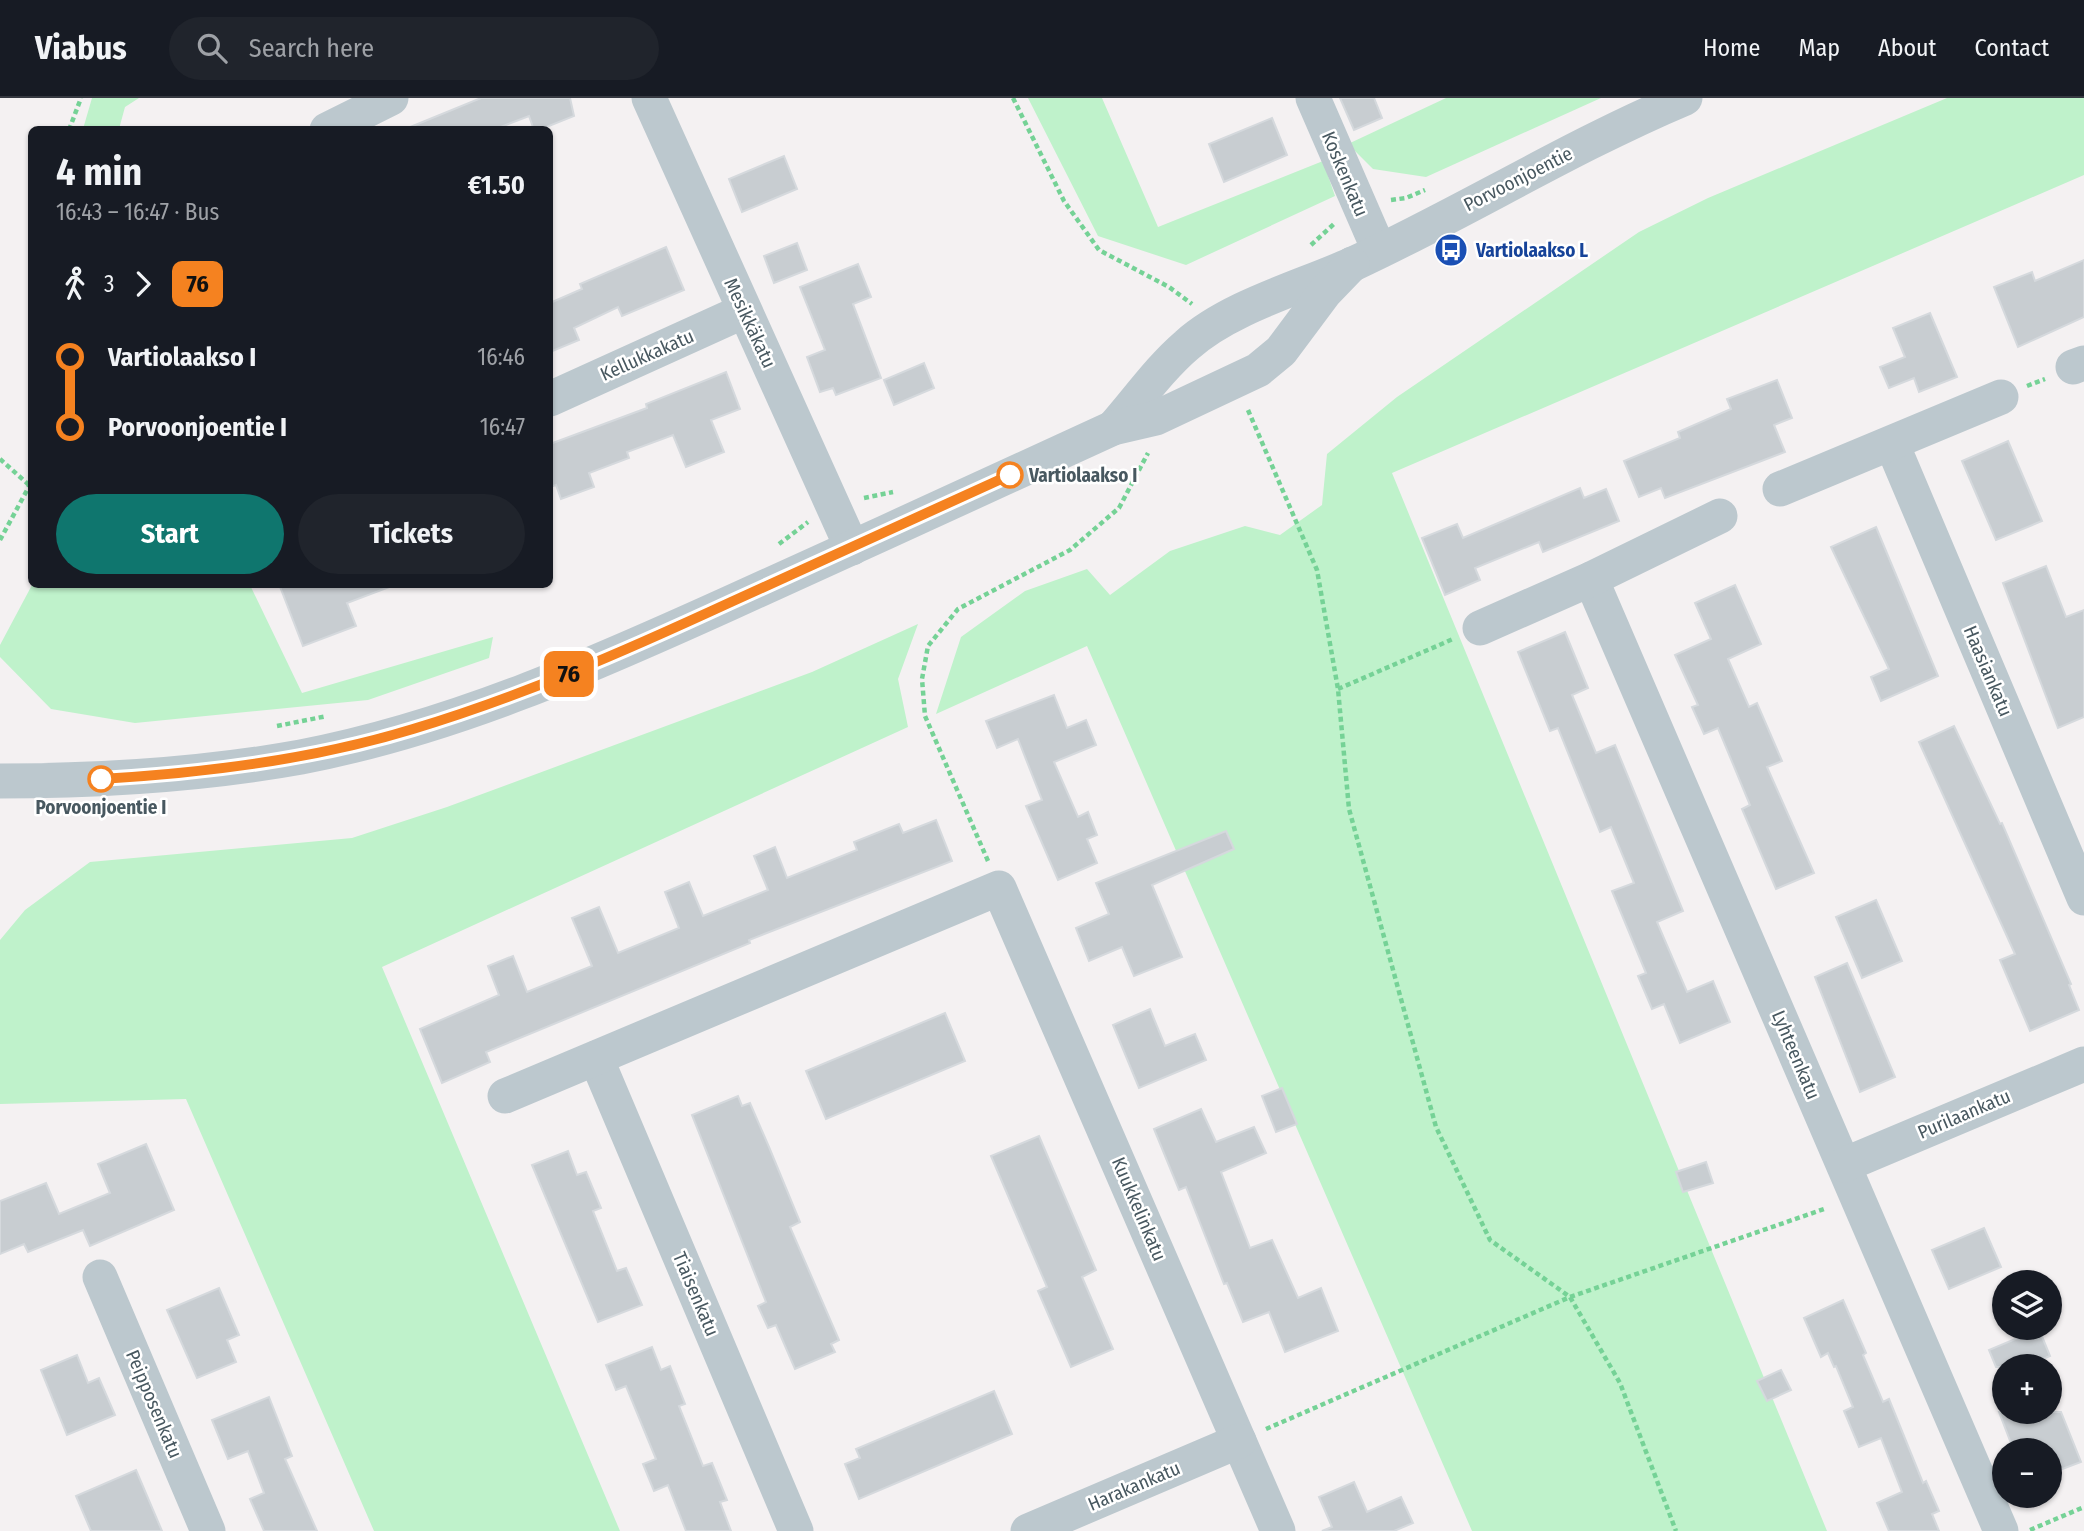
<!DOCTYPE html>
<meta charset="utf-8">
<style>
body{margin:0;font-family:"Fira Sans Condensed",sans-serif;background:#20242c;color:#f1f3f6;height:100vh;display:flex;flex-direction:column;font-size:26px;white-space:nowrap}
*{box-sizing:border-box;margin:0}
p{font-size:23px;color:#9ea1a6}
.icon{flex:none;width:38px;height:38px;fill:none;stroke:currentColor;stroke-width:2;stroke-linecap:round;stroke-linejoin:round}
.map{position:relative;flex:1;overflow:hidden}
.drawer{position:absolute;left:28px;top:28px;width:525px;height:462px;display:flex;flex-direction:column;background:#171b24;border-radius:10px;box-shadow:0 2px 5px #0004}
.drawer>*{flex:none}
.badge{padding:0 14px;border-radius:10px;font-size:24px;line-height:46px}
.fabs{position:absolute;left:1992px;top:1172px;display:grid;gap:14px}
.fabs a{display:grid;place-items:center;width:70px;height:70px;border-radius:50%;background:#171b24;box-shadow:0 2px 5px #0004;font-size:35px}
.map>.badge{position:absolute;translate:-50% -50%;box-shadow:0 0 0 4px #fff}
.legs{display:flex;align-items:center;gap:10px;height:77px;padding:0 28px;font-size:23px}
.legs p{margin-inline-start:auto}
.headline{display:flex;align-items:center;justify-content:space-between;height:119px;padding:0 28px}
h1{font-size:38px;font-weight:700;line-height:52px}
.button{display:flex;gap:14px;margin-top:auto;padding:14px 28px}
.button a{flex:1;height:80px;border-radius:42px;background:#0f766e;color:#fff;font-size:28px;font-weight:700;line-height:80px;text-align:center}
.button a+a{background:#20242c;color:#f1f3f6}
ul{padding:0 28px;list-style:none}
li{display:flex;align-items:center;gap:24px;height:70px;font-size:26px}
li i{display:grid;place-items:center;width:10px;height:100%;margin:0 9px;background:currentColor}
li i::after{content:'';width:18px;height:18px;margin:-9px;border:5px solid;border-radius:50%;background:#171b24}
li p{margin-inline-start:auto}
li:first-child i{background:linear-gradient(#0000 50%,currentColor 0)}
li:last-child i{background:linear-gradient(currentColor 50%,#0000 0)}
header{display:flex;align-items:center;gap:42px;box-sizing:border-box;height:98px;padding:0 35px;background:#171b24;border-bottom:2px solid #363941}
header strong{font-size:33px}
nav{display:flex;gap:38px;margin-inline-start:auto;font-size:24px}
.search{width:490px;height:63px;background:#20242c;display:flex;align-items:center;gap:18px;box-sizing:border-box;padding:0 24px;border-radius:38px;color:#9ea1a6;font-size:26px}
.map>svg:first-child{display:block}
</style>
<header>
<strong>Viabus</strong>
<div class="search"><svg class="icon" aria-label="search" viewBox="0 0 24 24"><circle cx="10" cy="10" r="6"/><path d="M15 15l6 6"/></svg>Search here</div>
<nav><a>Home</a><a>Map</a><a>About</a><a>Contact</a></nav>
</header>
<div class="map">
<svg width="2084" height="1433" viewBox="0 0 2084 1433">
<rect width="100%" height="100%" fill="#f4f1f2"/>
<g fill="#bff2cb">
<polygon points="92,0 139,0 125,9 119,31 83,31"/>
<polygon points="1028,0 1102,0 1158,129 1323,63 1335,98 1186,167 1098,138"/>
<polygon points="1446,0 1601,0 1426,79 1373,71 1348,46"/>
<polygon points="1947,0 2084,0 2084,77 1392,375 1827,1433 1472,1433 1087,548 936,616 961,539 1025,493 1087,471 1110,497 1170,453 1245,428 1280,437 1322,407 1327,356 1397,299 1639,134 1708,100"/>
<polygon points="32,487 250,487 302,595 493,539 489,560 368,602 135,625 51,611 0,559 0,547"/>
<polygon points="918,526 898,581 908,629 382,869 620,1433 374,1433 186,1001 0,1006 0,842 25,812 90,764 352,740 447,709 812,574"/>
</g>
<g fill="#c8cdd1" stroke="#d5d9dd" stroke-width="2">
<polygon points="481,0 570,0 574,18 539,32 534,32 529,18 493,32 403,32"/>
<polygon points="1340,0 1374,0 1382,20 1354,32"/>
<polygon points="1272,20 1287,57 1224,84 1209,46"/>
<polygon points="784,58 797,91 742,114 729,81"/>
<polygon points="797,145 807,172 774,185 764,158"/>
<polygon points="666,149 684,192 622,218 618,209 574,230 579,242 550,254 550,205 582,191 580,186"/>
<polygon points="2084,162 2084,219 2018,249 1994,189 2032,174 2035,183"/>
<polygon points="858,166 871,199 853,206 881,280 836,297 833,290 820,294 807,259 825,252 800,189"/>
<polygon points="1930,215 1957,279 1919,294 1914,280 1889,290 1880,269 1905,259 1893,230"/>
<polygon points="924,265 934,290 894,307 884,282"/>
<polygon points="726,274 740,311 711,322 724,354 686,369 673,337 627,354 629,360 589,375 594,389 561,401 556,387 550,389 550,346 647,310 646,306"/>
<polygon points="1777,282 1792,320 1774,327 1785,354 1665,400 1661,390 1639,399 1624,363 1680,340 1678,334 1731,311 1727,301"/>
<polygon points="2008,343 2042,423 1996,442 1962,363"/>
<polygon points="1580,390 1584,400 1606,391 1619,423 1543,454 1539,444 1475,470 1480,482 1445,497 1422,440 1457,426 1463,440"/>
<polygon points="1876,429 1938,578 1881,603 1871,579 1889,571 1831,449"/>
<polygon points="2046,468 2066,519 2084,512 2084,619 2058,630 2003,485"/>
<polygon points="279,486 391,486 392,488 347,505 356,528 303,548"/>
<polygon points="1735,487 1761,546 1728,561 1749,609 1757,605 1782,663 1767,669 1814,775 1776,791 1742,711 1750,707 1718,630 1704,636 1692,609 1698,607 1675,557 1711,541 1695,505"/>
<polygon points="1565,534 1588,590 1572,597 1596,655 1615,647 1683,813 1657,824 1687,894 1713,883 1730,924 1680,945 1664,906 1652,911 1638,878 1646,875 1612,793 1634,785 1611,729 1600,734 1558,630 1550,633 1518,554"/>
<polygon points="1054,597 1067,630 1086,622 1096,647 1054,664 1078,719 1088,714 1097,737 1087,741 1097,765 1058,782 1026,708 1042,702 1018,641 997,650 986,623"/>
<polygon points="1954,628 2000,726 2002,725 2071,886 2069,887 2079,912 2030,933 2000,862 2015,856 1919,644"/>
<polygon points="936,722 952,763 749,842 750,845 486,954 490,964 442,985 420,931 499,897 488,868 513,858 527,894 592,868 572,820 599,809 618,855 679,830 665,794 689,784 703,818 768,792 754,758 775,749 787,780 857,752 854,744 899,726 903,735"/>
<polygon points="1226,733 1234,751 1152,787 1182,859 1134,878 1122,849 1089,863 1076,830 1109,816 1096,785"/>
<polygon points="1876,802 1902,863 1862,880 1836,819"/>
<polygon points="1847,865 1895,979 1860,994 1815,879"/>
<polygon points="1150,911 1165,948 1195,936 1206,962 1139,990 1113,927"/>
<polygon points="945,915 965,963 826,1021 806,973"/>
<polygon points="1282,990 1297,1026 1276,1034 1262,998"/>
<polygon points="738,998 742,1008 750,1005 769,1049 800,1124 790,1129 839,1242 831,1246 835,1254 795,1271 776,1227 768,1230 758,1208 766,1204 692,1017"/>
<polygon points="1201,1011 1216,1044 1254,1029 1266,1055 1221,1074 1250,1150 1272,1142 1298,1200 1321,1190 1338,1233 1285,1254 1269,1214 1243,1224 1227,1185 1224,1186 1186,1089 1179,1092 1154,1031"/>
<polygon points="1039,1038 1096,1172 1082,1179 1113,1251 1071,1269 1038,1193 1047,1189 991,1058"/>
<polygon points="146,1046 174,1112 90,1148 83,1132 28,1154 24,1146 0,1156 0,1103 46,1085 59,1116 110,1095 98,1066"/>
<polygon points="568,1053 577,1077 586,1074 601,1110 593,1113 617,1173 626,1170 642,1207 598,1224 532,1067"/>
<polygon points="1706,1064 1713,1085 1683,1094 1676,1074"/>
<polygon points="1984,1130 2001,1169 1949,1191 1932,1152"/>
<polygon points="219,1190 239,1237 227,1242 236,1264 197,1280 167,1212"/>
<polygon points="1843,1202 1866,1255 1863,1257 1883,1304 1889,1301 1923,1385 1926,1383 1939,1413 1932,1416 1939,1433 1889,1433 1877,1405 1902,1394 1881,1340 1859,1349 1844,1313 1853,1309 1836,1268 1834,1269 1828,1255 1821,1259 1804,1220"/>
<polygon points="2039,1231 2050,1258 2025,1269 1996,1269 1989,1252"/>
<polygon points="652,1249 661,1272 670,1268 685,1306 679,1308 703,1368 712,1365 727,1402 720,1404 731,1433 686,1433 668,1387 654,1393 643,1366 656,1361 626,1288 616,1292 606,1267"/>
<polygon points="77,1257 88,1285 99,1280 115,1317 67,1337 41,1272"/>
<polygon points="1781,1272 1791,1292 1767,1303 1757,1283"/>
<polygon points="994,1293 1012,1336 859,1401 845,1366 860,1360 856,1351"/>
<polygon points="269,1299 292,1358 285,1361 317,1433 264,1433 250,1401 264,1395 248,1353 228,1361 212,1322"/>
<polygon points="1999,1314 2061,1314 2081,1364 2049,1376 2049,1353 2014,1353"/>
<polygon points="136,1372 162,1433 91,1433 76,1398"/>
<polygon points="1354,1384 1367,1414 1401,1399 1413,1425 1394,1433 1322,1433 1332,1429 1319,1399"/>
</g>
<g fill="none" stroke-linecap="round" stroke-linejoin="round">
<g stroke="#75d296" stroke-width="4.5" stroke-dasharray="5 3.5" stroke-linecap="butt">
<polyline points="1013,0 1064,103 1099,152 1169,189 1192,206"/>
<polyline points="69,32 81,0"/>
<polyline points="1391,102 1406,100 1425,92"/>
<polyline points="1311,147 1335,125"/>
<polyline points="2027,288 2045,281"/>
<polyline points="1248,312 1317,472 1338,591 1349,711 1436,1029 1490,1142 1570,1199 1620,1285 1676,1433"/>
<polyline points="0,361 29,387"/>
<polyline points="864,400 893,394"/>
<polyline points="0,442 32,383"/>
<polyline points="779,446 808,424"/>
<polyline points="1338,591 1453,541"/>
<polyline points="277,628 327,618"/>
<polyline points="988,763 925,618 922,581 928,548 958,511 1070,452 1119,410 1148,355"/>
<polyline points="1266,1331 1570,1199 1827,1110"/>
<polyline points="2030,1432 2084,1409"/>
</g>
<g stroke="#bcc8ce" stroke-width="35">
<polyline points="649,0 852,450"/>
<polyline points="1313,0 1379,152"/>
<polyline points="327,32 391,0"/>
<polyline points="2073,269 2084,265"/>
<polyline points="550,301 744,213"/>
<path d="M1113,330c24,-27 46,-59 74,-83 42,-38 115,-58 166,-81 112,-52 218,-118 332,-166"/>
<polyline points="1892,346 2084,800"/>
<polyline points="1780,391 2001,299"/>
<polyline points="1591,481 2001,1433"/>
<polyline points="1480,530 1591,481 1720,418"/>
<path d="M0,683c101,0 201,-6 301,-24 151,-29 290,-91 429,-154 128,-58 255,-116 383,-175l43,-10 102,-48 23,-19 44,-59 27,-28"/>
<polyline points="596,960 796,1433"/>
<polyline points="505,998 999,790 1278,1433"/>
<polyline points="1844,1067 2084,966"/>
<polyline points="100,1179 208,1433"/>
<polyline points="1028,1433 1239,1343"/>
</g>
</g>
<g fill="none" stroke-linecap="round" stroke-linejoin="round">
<defs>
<path id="line-1" d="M101,681c105,-6 211,-19 312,-50 110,-33 214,-79 318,-127 93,-42 186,-84 279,-127"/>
</defs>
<use href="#line-1" stroke="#fff" stroke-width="16"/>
<use href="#line-1" stroke="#f58220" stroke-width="10"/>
</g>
<defs>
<symbol id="bus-disc" viewBox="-11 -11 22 22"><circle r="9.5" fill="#1a4fb4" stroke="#fff"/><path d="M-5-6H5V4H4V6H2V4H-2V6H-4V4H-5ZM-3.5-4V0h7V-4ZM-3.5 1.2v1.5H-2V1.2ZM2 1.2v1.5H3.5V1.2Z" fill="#fff"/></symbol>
</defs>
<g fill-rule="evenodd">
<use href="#bus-disc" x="1432" y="133" width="38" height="38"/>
</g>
<g fill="#fff" stroke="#f58220" stroke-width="3.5">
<circle cx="1010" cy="377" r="12"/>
<circle cx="101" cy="681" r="12"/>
</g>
<g text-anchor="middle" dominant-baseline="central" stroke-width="5" stroke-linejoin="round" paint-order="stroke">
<g font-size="19" fill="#485860" stroke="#fff">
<text transform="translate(1345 76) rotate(67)">Koskenkatu</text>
<text transform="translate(1518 81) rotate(-27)">Porvoonjoentie</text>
<text transform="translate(750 225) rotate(65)">Mesikkäkatu</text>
<text transform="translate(647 257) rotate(-24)">Kellukkakatu</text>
<text transform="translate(1988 573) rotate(67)">Haasiankatu</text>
<text transform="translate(1796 957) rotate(67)">Lyhteenkatu</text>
<text transform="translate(1964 1016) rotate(-23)">Purilaankatu</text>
<text transform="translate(1139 1111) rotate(67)">Kuukkelinkatu</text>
<text transform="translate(696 1196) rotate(67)">Tiaisenkatu</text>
<text transform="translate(154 1306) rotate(67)">Peipposenkatu</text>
<text transform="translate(1134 1388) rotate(-23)">Harakankatu</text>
</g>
<g font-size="19" font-weight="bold" fill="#164399" stroke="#fff" text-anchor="start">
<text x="1476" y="152">Vartiolaakso L</text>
</g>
<g font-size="19" font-weight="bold" fill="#485860" stroke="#fff" text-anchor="start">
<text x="1029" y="377">Vartiolaakso I</text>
<text x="101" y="709" text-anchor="middle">Porvoonjoentie I</text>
</g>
</g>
</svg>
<div class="fabs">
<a><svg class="icon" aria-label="layers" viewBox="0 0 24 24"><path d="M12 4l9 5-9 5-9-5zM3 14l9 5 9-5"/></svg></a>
<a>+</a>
<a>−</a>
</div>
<b class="badge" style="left:569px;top:576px;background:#f58220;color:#111">76</b>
<section class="drawer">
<div class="headline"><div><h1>4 min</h1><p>16:43 – 16:47 · Bus</p></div><b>€1.50</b></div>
<div class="legs"><svg class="icon" aria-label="walk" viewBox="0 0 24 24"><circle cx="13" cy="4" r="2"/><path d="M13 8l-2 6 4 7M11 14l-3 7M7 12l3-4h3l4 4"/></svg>3<svg class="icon" aria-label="forward" viewBox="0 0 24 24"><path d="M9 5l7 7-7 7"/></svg><b class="badge" style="background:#f58220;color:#111">76</b></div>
<ul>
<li><i style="color:#f58220"></i><b>Vartiolaakso I</b><p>16:46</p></li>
<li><i style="color:#f58220"></i><b>Porvoonjoentie I</b><p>16:47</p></li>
</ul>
<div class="button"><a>Start</a><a>Tickets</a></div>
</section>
</div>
